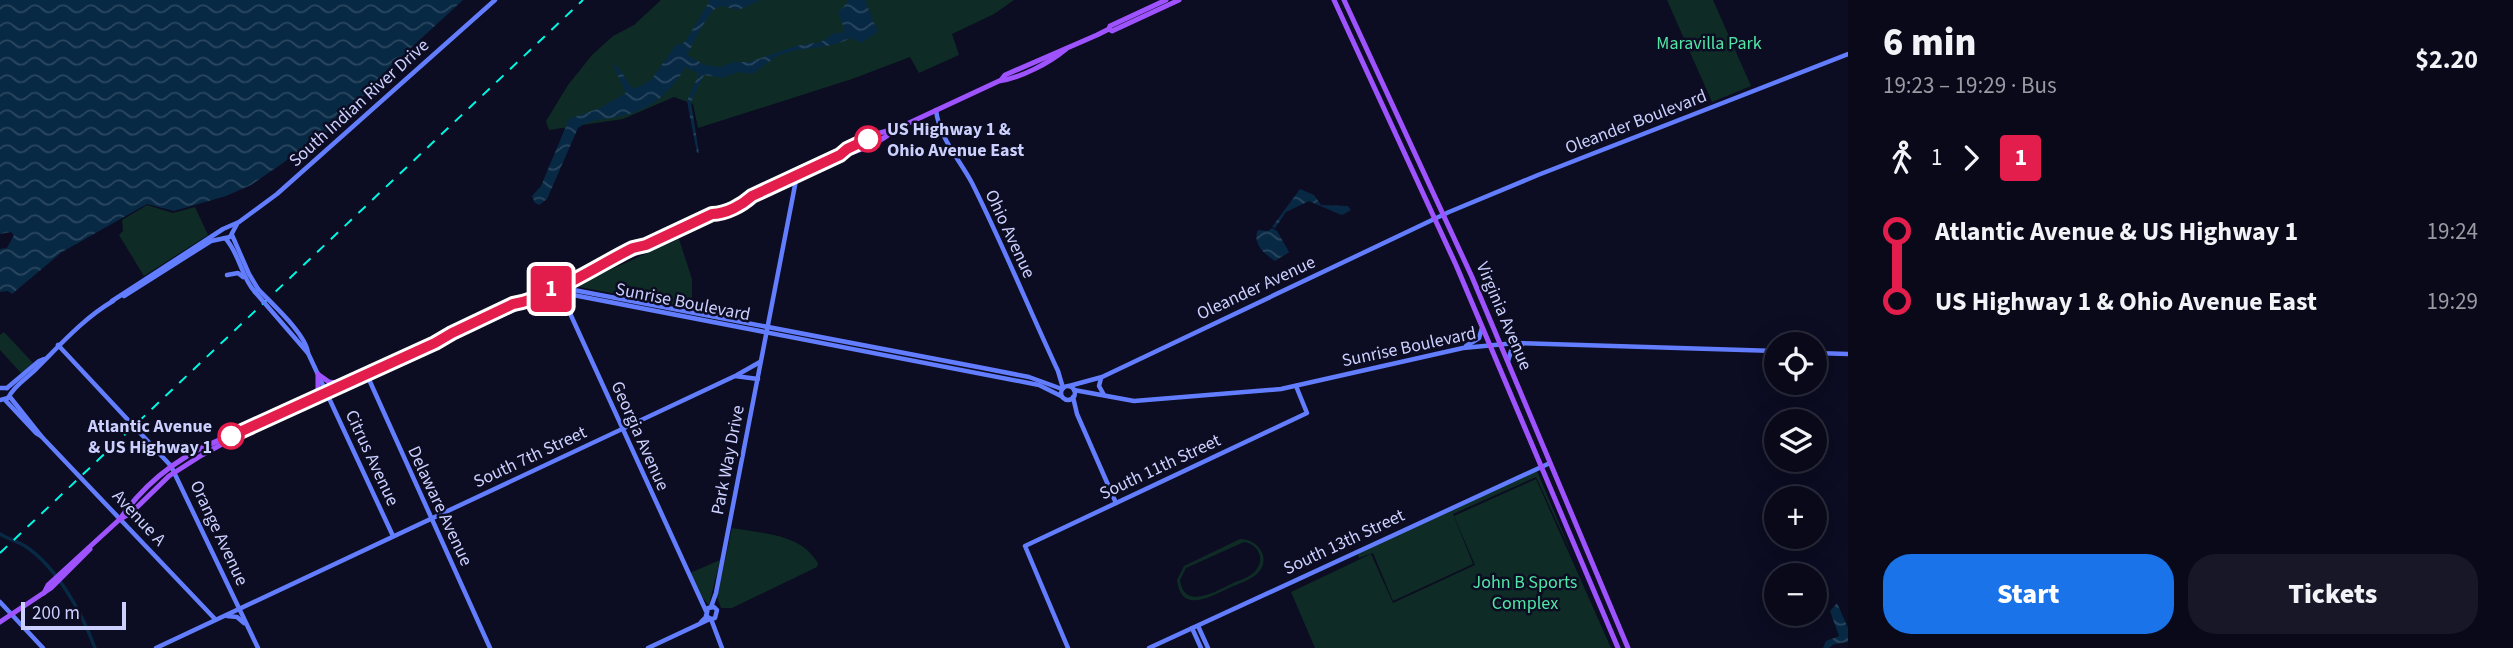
<!DOCTYPE html>
<meta charset="utf-8">
<style>
body{margin:0;font-family:"Source Sans 3",sans-serif;background:#171727;color:#f1f3f6;height:100vh;display:flex;flex-direction:column;font-size:26px;white-space:nowrap}
*{box-sizing:border-box;margin:0}
p{font-size:23px;color:#999aa2}
.icon{flex:none;width:38px;height:38px;fill:none;stroke:currentColor;stroke-width:2;stroke-linecap:round;stroke-linejoin:round}
.map{position:relative;flex:1;overflow:hidden}
.sheet{display:flex;flex-direction:column;background:#09091a;width:665px}
.sheet>*{flex:none}
.badge{padding:0 14px;border-radius:5px;font-size:24px;line-height:46px}
.controls{position:absolute;left:1764px;top:332px;display:grid;gap:14px}
.controls a{display:grid;place-items:center;width:63px;height:63px;border-radius:50%;background:#09091a;box-shadow:0 7px 28px #0002,0 0 0 2px #292a39;font-size:35px}
.scale{position:absolute;left:21px;bottom:18px;width:105px;box-sizing:border-box;padding-left:7px;border:4px solid #ccd0ff;border-top:0;font-size:19px;line-height:24px;white-space:nowrap;color:#ccd0ff;-webkit-text-stroke:5px #0c0c22;paint-order:stroke}
.map>.badge{position:absolute;translate:-50% -50%;box-shadow:0 0 0 4px #fff}
.legs{display:flex;align-items:center;gap:10px;height:77px;padding:0 35px;font-size:23px}
.legs p{margin-inline-start:auto}
.headline{display:flex;align-items:center;justify-content:space-between;height:119px;padding:0 35px}
h1{font-size:38px;font-weight:800;line-height:52px}
.action{display:flex;gap:14px;margin-top:auto;padding:14px 35px}
.action a{flex:1;height:80px;border-radius:28px;background:#1a73e8;color:#fff;font-size:28px;font-weight:800;line-height:80px;text-align:center}
.action a+a{background:#171727;color:#f1f3f6}
ul{padding:0 35px;list-style:none}
li{display:flex;align-items:center;gap:24px;height:70px;font-size:26px}
li i{display:grid;place-items:center;width:10px;height:100%;margin:0 9px;background:currentColor}
li i::after{content:'';width:18px;height:18px;margin:-9px;border:5px solid;border-radius:50%;background:#09091a}
li p{margin-inline-start:auto}
li:first-child i{background:linear-gradient(#0000 50%,currentColor 0)}
li:last-child i{background:linear-gradient(currentColor 50%,#0000 0)}
main{display:flex;flex:1;min-height:0}
.map>svg:first-child{display:block}
</style>
<main>
<div class="map">
<svg width="1848" height="648" viewBox="0 0 1848 648">
<defs>
<pattern id="water-waves" width="16" height="10" patternUnits="userSpaceOnUse" patternTransform="scale(1.75)"><rect width="16" height="10" fill="#082944"/><path d="M0 5q4-4 8 0t8 0" fill="none" stroke="#2b4760"/></pattern>
</defs>
<rect width="100%" height="100%" fill="#0c0c22"/>
<g fill="#0e2c25" fill-rule="evenodd">
<polygon points="661,0 1014,0 994,14 952,34 959,55 919,73 910,57 852,79 698,128 693,104 674,97 623,119 549,130 546,121 568,85 592,55 613,36 634,25"/>
<polygon points="1667,0 1713,0 1751,86 1712,102"/>
<polygon points="147,205 173,213 195,207 208,235 144,276 119,235 123,231 122,220"/>
<polygon points="679,239 692,279 692,308 574,286"/>
<polygon points="4,332 33,363 21,373 0,350 0,335"/>
<polygon points="1537,471 1574,559 1536,477 1453,514 1473,564 1393,601 1373,553 1359,558 1357,553"/>
<polygon points="1536,479 1611,648 1315,648 1291,592 1371,554 1393,603 1475,565 1454,516"/>
<path d="M732,528c32,6 68,5 86,35l-1,4 -85,41h-11l-4,-11z"/>
<path d="M1240,539c18,0 32,19 18,34 -7,7 -20,11 -29,15 -19,9 -48,26 -52,-8l7,-14zM1244,542c13,2 22,16 12,28 -5,7 -16,10 -23,13 -17,8 -49,28 -53,-3l6,-12z"/>
<polygon points="720,560 709,605 700,595 690,573"/>
</g>
<g fill="url(#water-waves)">
<polygon points="0,0 463,0 387,70 337,125 251,185 226,196 174,211 147,204 62,252 12,294 8,291 0,292 0,249 7,248 14,235 11,232 0,234"/>
<path d="M710,0h51c-7,2 -13,7 -21,9 -8,2 -14,-5 -22,-2 -11,5 -24,37 -31,48l18,10 15,2 14,-5h15l47,-16 25,-4 13,-9h9l1,-5 -6,-15 11,-13h16l13,32 -17,11 -10,-5c-24,12 -47,8 -71,17 -10,4 -18,14 -28,19l-14,-2 -16,6 -18,-3 -13,27 8,51h-2l-10,-52 12,-27 -13,-7c-16,25 -34,43 -65,49 -15,4 -30,2 -43,12l-31,71 -8,6 -4,-2 -3,-7 9,-10 28,-67 31,-11 26,-15 -12,-26 2,-3 16,24h4l15,-8 24,-34 10,-4z"/>
<polygon points="1300,189 1314,195 1321,205 1348,206 1351,210 1342,215 1339,214 1309,201 1286,212 1275,228 1272,227"/>
<path d="M1272,228l5,3 12,21 -14,9c-11,-7 -23,-18 -17,-31l10,1z"/>
<polygon points="1837,603 1848,628 1848,642 1834,644 1829,648 1823,648 1826,641 1839,636 1830,611"/>
</g>
<g fill="none" stroke-linecap="round" stroke-linejoin="round">
<path stroke="#082944" stroke-width="3.5" d="M0,534c8,5 17,7 25,12 32,21 57,67 70,102"/>
<g stroke="#637dff" stroke-width="4.5">
<path d="M936,110c3,28 24,50 36,73 31,62 57,126 86,188l5,17"/>
<polyline points="232,235 249,274 258,289"/>
<path d="M226,239c14,16 15,38 29,53"/>
<polyline points="227,275 238,273 243,277"/>
<polyline points="557,287 568,294 1039,385 1061,396"/>
<polyline points="558,287 983,368 1029,377 1062,389"/>
<polyline points="558,287 706,611"/>
<polyline points="124,296 211,241 230,237 237,224"/>
<polyline points="112,301 223,229 239,222 277,194 495,0"/>
<polyline points="58,345 171,466 258,648"/>
<polyline points="1466,346 1479,338 1482,328"/>
<polyline points="308,353 393,536"/>
<polyline points="1815,353 1848,354"/>
<polyline points="1508,361 1511,351 1522,345"/>
<polyline points="367,375 490,648"/>
<polyline points="737,375 760,362"/>
<polyline points="1101,378 1099,386 1104,395"/>
<polyline points="1069,386 1102,377 1449,212 1538,175 1848,54"/>
<circle cx="1068" cy="393" r="7"/>
<polyline points="0,388 7,388"/>
<polyline points="7,388 39,361 44,359"/>
<polyline points="1074,390 1134,401 1281,389 1463,348 1516,343 1776,351"/>
<polyline points="10,397 41,436 215,619"/>
<polyline points="1073,397 1077,414 1116,503"/>
<path d="M0,400l8,-2c7,-14 20,-20 30,-31 23,-23 46,-49 75,-66"/>
<polyline points="6,401 36,433 41,436"/>
<polyline points="0,602 43,648"/>
<polyline points="711,607 716,593 797,175"/>
<polyline points="227,616 237,617 244,623"/>
<polyline points="711,619 722,648"/>
<polyline points="701,622 706,617 708,608 714,607 717,610 715,618 710,619 706,615"/>
<polyline points="1198,626 1208,648"/>
<polyline points="1192,628 1201,648"/>
<polyline points="156,648 735,376 758,379"/>
<polyline points="648,648 710,619"/>
<polyline points="1068,648 1025,546 1307,413 1296,386"/>
<polyline points="1149,648 1550,463"/>
</g>
<g stroke="#9e53ff" stroke-width="5">
<polyline points="1334,0 1456,265 1618,648"/>
<polyline points="1344,0 1472,277 1628,648"/>
<polyline points="1109,29 1112,31 1179,0"/>
<polyline points="1001,80 1005,75 1097,35 1109,29 1110,26 1166,0"/>
<path d="M842,154c17,-1 41,-14 54,-25"/>
<path d="M712,214c14,0 30,-9 40,-18l90,-42c12,-13 37,-22 54,-25l103,-48c22,-3 50,-18 67,-32"/>
<polyline points="596,269 636,253 646,245 712,214 716,210 750,196"/>
<path d="M447,338l69,-29 6,-6 71,-33c15,-12 34,-21 53,-25"/>
<polyline points="319,375 329,382 344,384"/>
<polyline points="311,400 318,389 318,374"/>
<polyline points="120,519 131,513 169,476 202,455 244,432 444,339 452,333 513,304 522,303"/>
<path d="M44,593l4,-8 72,-66c28,-41 70,-71 117,-85"/>
<polyline points="0,622 51,588 90,549"/>
</g>
<polyline stroke="#00f7e1" stroke-width="2" stroke-dasharray="10 9" stroke-linecap="butt" points="0,553 583,0"/>
<g stroke="#637dff" stroke-width="4.5">
<path d="M258,289c14,15 48,45 50,64"/>
<polyline points="255,292 307,352"/>
</g>
</g>
<g fill="none" stroke-linecap="round" stroke-linejoin="round">
<defs>
<path id="line-1" d="M231,436l204,-93 17,-10 61,-29c35,-5 87,-40 120,-56l13,-3 66,-31c14,0 30,-9 40,-18l88,-41 7,-6 21,-10"/>
</defs>
<use href="#line-1" stroke="#fff" stroke-width="16"/>
<use href="#line-1" stroke="#e31d4c" stroke-width="10"/>
</g>
<g fill="#fff" stroke="#e31d4c" stroke-width="3.5">
<circle cx="868" cy="139" r="12"/>
<circle cx="231" cy="436" r="12"/>
</g>
<g text-anchor="middle" dominant-baseline="central" stroke-width="5" stroke-linejoin="round" paint-order="stroke">
<g font-size="18" fill="#51e6a5" stroke="#0c0c22">
<text x="1709" y="43">Maravilla Park</text>
<text x="1525" y="582">John B Sports<tspan x="1525" dy="21">Complex</tspan></text>
</g>
<g font-size="18" fill="#ccd0ff" stroke="#0c0c22">
<text transform="translate(359 103) rotate(-42)">South Indian River Drive</text>
<text transform="translate(1636 122) rotate(-21)">Oleander Boulevard</text>
<text transform="translate(1010 234) rotate(65)">Ohio Avenue</text>
<text transform="translate(1256 288) rotate(-25)">Oleander Avenue</text>
<text transform="translate(683 302) rotate(11)">Sunrise Boulevard</text>
<text transform="translate(1504 316) rotate(67)">Virginia Avenue</text>
<text transform="translate(1409 347) rotate(-12)">Sunrise Boulevard</text>
<text transform="translate(640 436) rotate(66)">Georgia Avenue</text>
<text transform="translate(530 457) rotate(-25)">South 7th Street</text>
<text transform="translate(372 458) rotate(65)">Citrus Avenue</text>
<text transform="translate(728 460) rotate(-79)">Park Way Drive</text>
<text transform="translate(1160 467) rotate(-25)">South 11th Street</text>
<text transform="translate(440 506) rotate(65)">Delaware Avenue</text>
<text transform="translate(139 518) rotate(47)">Avenue A</text>
<text transform="translate(219 533) rotate(65)">Orange Avenue</text>
<text transform="translate(1344 542) rotate(-25)">South 13th Street</text>
</g>
<g font-size="18" font-weight="bold" fill="#ccd0ff" stroke="#0c0c22" text-anchor="start">
<text x="887" y="129">US Highway 1 &amp;<tspan x="887" dy="21">Ohio Avenue East</tspan></text>
<text x="212" y="426" text-anchor="end">Atlantic Avenue<tspan x="212" dy="21">&amp; US Highway 1</tspan></text>
</g>
</g>
</svg>
<div class="controls">
<a><svg class="icon" aria-label="locate" viewBox="0 0 24 24"><circle cx="12" cy="12" r="6"/><path d="M12 2v4M12 18v4M2 12h4M18 12h4"/></svg></a>
<a><svg class="icon" aria-label="layers" viewBox="0 0 24 24"><path d="M12 4l9 5-9 5-9-5zM3 14l9 5 9-5"/></svg></a>
<a>+</a>
<a>−</a>
</div>
<div class="scale">200 m</div>
<b class="badge" style="left:551px;top:289px;background:#e31d4c;color:#fff">1</b>
</div>
<section class="sheet">
<div class="headline"><div><h1>6 min</h1><p>19:23 – 19:29 · Bus</p></div><b>$2.20</b></div>
<div class="legs"><svg class="icon" aria-label="walk" viewBox="0 0 24 24"><circle cx="13" cy="4" r="2"/><path d="M13 8l-2 6 4 7M11 14l-3 7M7 12l3-4h3l4 4"/></svg>1<svg class="icon" aria-label="forward" viewBox="0 0 24 24"><path d="M9 5l7 7-7 7"/></svg><b class="badge" style="background:#e31d4c;color:#fff">1</b></div>
<ul>
<li><i style="color:#e31d4c"></i><b>Atlantic Avenue &amp; US Highway 1</b><p>19:24</p></li>
<li><i style="color:#e31d4c"></i><b>US Highway 1 &amp; Ohio Avenue East</b><p>19:29</p></li>
</ul>
<div class="action"><a>Start</a><a>Tickets</a></div>
</section>
</main>
